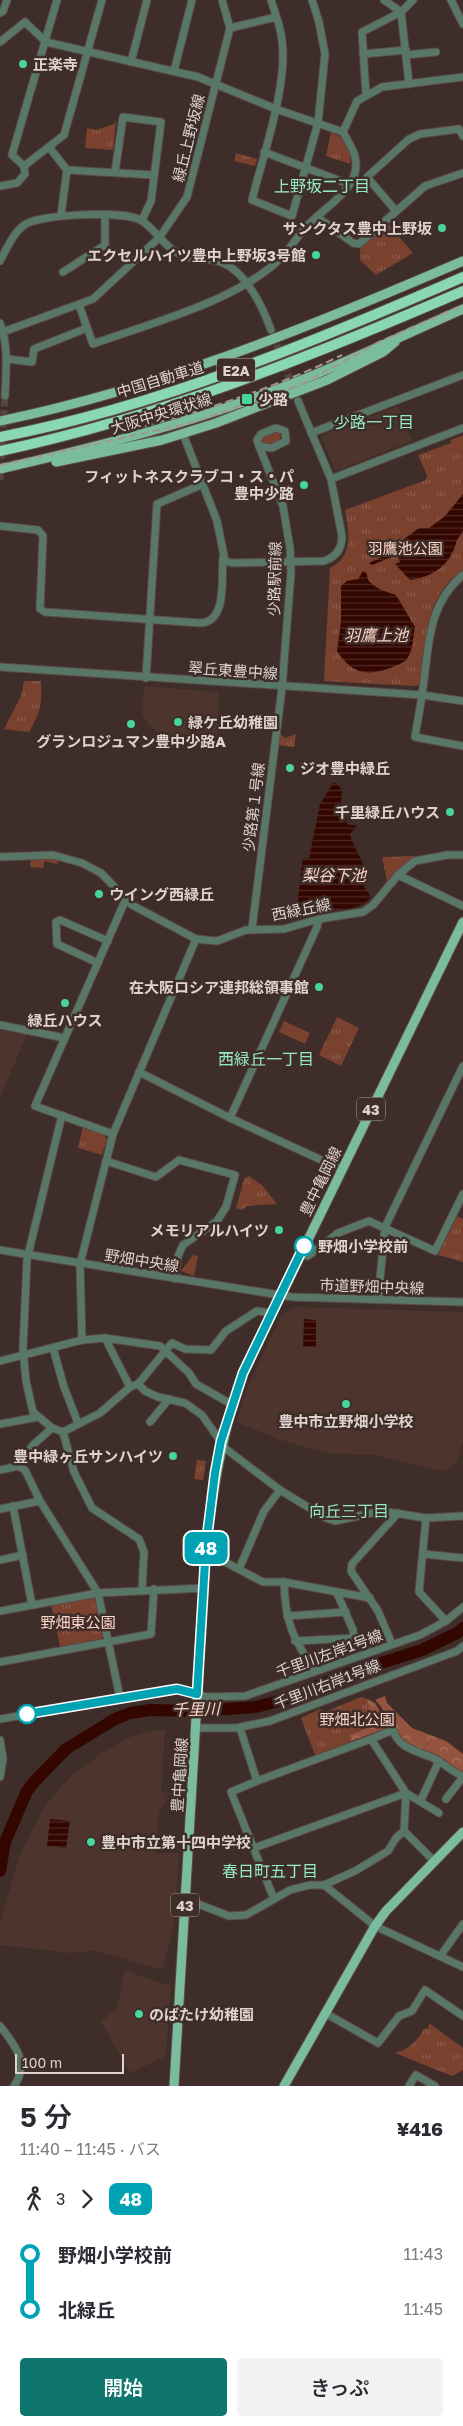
<!DOCTYPE html>
<html lang="ja">
<meta charset="utf-8">
<style>
body{margin:0;font-family:"Golos Text","Noto Sans JP",sans-serif;background:#f2f2f3;color:#2b2b33;height:100vh;display:flex;flex-direction:column;font-size:19px;white-space:nowrap}
*{box-sizing:border-box;margin:0}
p{font-size:16px;color:#7c7c81}
.icon{flex:none;width:28px;height:28px;fill:none;stroke:currentColor;stroke-width:2;stroke-linecap:round;stroke-linejoin:round}
.map{position:relative;height:2086px;overflow:hidden}
.sheet{display:flex;flex-direction:column;background:#fff;flex:1}
.sheet>*{flex:none}
.badge{padding:0 10px;border-radius:8px;font-size:18px;line-height:32px}
.scale{position:absolute;left:15px;bottom:12px;width:109px;box-sizing:border-box;padding-left:5px;border:2px solid #dfd3cf;border-top:0;font-size:14px;line-height:18px;white-space:nowrap;color:#dfd3cf;-webkit-text-stroke:4px #3e2d28;paint-order:stroke}
.map>.badge{position:absolute;translate:-50% -50%;box-shadow:0 0 0 2px #fff}
.legs{display:flex;align-items:center;gap:8px;height:55px;padding:0 20px;font-size:16px}
.legs p{margin-inline-start:auto}
.head{display:flex;align-items:center;justify-content:space-between;height:85px;padding:0 20px}
h1{font-size:28px;font-weight:600;line-height:38px}
.primary-button{display:flex;gap:10px;margin-top:auto;padding:10px 20px}
.primary-button a{flex:1;height:58px;border-radius:5px;background:#0f766e;color:#fff;font-size:20px;font-weight:600;line-height:58px;text-align:center}
.primary-button a+a{background:#f2f2f3;color:#2b2b33}
ul{padding:0 20px;list-style:none}
li{display:flex;align-items:center;gap:18px;height:55px;font-size:19px}
li i{display:grid;place-items:center;width:8px;height:100%;margin:0 6px;background:currentColor}
li i::after{content:'';width:12px;height:12px;margin:-6px;border:4px solid;border-radius:50%;background:#fff}
li p{margin-inline-start:auto}
li:first-child i{background:linear-gradient(#0000 50%,currentColor 0)}
li:last-child i{background:linear-gradient(currentColor 50%,#0000 0)}
.map>svg:first-child{display:block}
</style>
<div class="map">
<svg width="463" height="2086" viewBox="0 0 463 2086">
<defs>
<pattern id="grass-tufts" width="24" height="20" patternUnits="userSpaceOnUse" patternTransform="scale(1.25)"><rect width="24" height="20" fill="#7b412f"/><path d="M3 7l-1-3M5 7V3M7 7l1-3M15 17l-1-3M17 17v-4M19 17l1-3" fill="none" stroke="#8d5c4c"/></pattern>
<pattern id="forest-crowns" width="20" height="18" patternUnits="userSpaceOnUse" patternTransform="scale(1.25)"><rect width="20" height="18" fill="#94533e"/><path d="M2 6a3 3 0 1 1 6 0M12 15a3 3 0 1 1 6 0" fill="none" stroke="#a77362"/></pattern>
<pattern id="water-rules" width="6" height="5" patternUnits="userSpaceOnUse" patternTransform="scale(1.25)"><rect width="6" height="5" fill="#330700"/><path d="M0 2.5h6" fill="none" stroke="#502a24"/></pattern>
</defs>
<rect width="100%" height="100%" fill="#3e2d28"/>
<g fill="#4d352e">
<polygon points="398,406 412,441 335,471 321,436"/>
<polygon points="144,686 219,692 217,741 159,734 145,720 142,713"/>
<polygon points="0,1030 27,1034 0,1098"/>
<polygon points="295,1307 463,1312 463,1441 457,1461 450,1469 442,1471 373,1455 327,1453 281,1440 236,1422 248,1386 281,1316"/>
<polygon points="165,1729 161,1792 170,1793 159,1813 155,1853 179,1853 174,1923 163,1970 95,1951 70,1953 0,1945 0,1923 20,1854 42,1811 54,1795 69,1778 103,1752 130,1737 149,1731"/>
<polygon points="124,1970 171,1986 166,2056 130,2073 101,2022 118,2006"/>
</g>
<g fill="url(#grass-tufts)">
<polygon points="116,120 113,150 85,148 87,128 97,130 114,124"/>
<path d="M331,132c14,5 21,17 19,32l-24,-8z"/>
<polygon points="236,153 257,159 255,166 234,161"/>
<polygon points="388,224 413,253 376,275 360,260 360,249"/>
<polygon points="277,431 281,436 279,441 265,446 261,443 262,437"/>
<path d="M463,435v135c-41,28 -36,72 -43,115l-7,1 -89,-5 6,-113c24,-12 19,-35 15,-58l81,-30 1,-5 -9,-20 33,-12v-3z"/>
<path d="M24,681h17c1,23 0,30 -12,51l-25,-3 17,-33z"/>
<polygon points="279,733 285,738 296,734 294,747 278,745"/>
<polygon points="415,856 387,881 382,857"/>
<polygon points="44,857 59,859 57,864 45,861 43,868 30,867 31,859"/>
<polygon points="337,1017 359,1028 341,1066 319,1055"/>
<polygon points="83,1126 103,1134 107,1139 102,1155 78,1148"/>
<polygon points="249,1176 262,1185 277,1204 247,1206 242,1210 236,1208 244,1179"/>
<polygon points="457,1216 463,1219 463,1262 438,1255"/>
<polygon points="193,1255 198,1256 194,1276 181,1271"/>
<polygon points="197,1460 206,1461 203,1480 194,1479"/>
<polygon points="94,1596 97,1599 104,1635 101,1639 60,1647 51,1604"/>
<path d="M361,1697c15,3 20,17 28,30l-74,28 -14,-37 19,-9 5,3z"/>
<path d="M429,2023l34,25v22l-11,6 -57,-23c14,-4 22,-12 29,-24h4z"/>
</g>
<g fill="url(#forest-crowns)">
<path d="M385,1696l2,7 25,25 34,13 17,13v18c-18,-7 -53,-21 -65,-36 -9,-11 -12,-26 -23,-36z"/>
<polygon points="368,1699 375,1703 389,1727 351,1741 350,1735 374,1726 371,1710 367,1702"/>
</g>
<polygon fill="#7b412f" points="284,1021 310,1033 305,1044 279,1032"/>
<g fill="url(#water-rules)">
<path d="M463,494c0,11 0,24 0,36 -1,5 -6,8 -7,13 -6,22 -23,34 -46,37l-15,-16 5,-2 -3,-7 -25,10 -3,-2 26,-12 -2,-9h7l19,-14h10l16,-12z"/>
<path d="M363,571c6,3 3,5 6,10 7,8 18,11 27,14l19,32c-2,10 -2,27 -10,34 -4,3 -10,5 -15,7 -24,9 -39,5 -53,-17l4,-30v-35l6,-5 11,-2z"/>
<path d="M333,783h4l5,8 -1,12 4,4 2,17 10,2 -7,8c3,16 23,37 14,53l7,10c-11,15 -35,12 -53,15l-3,-12 -10,2 2,12h-3l-6,-14 4,-37 1,-4 6,-1 11,-54z"/>
<polygon points="304,1319 316,1320 316,1347 303,1347"/>
<polygon points="50,1819 70,1821 66,1848 47,1846"/>
</g>
<g fill="none" stroke-linecap="round" stroke-linejoin="round">
<polyline stroke="#330700" stroke-width="12" points="0,1871 5,1842 27,1791 34,1782 66,1749 115,1719 130,1713 150,1710 198,1711 256,1707 278,1701 359,1670 422,1650 457,1633 463,1628"/>
<g stroke="#564641" stroke-width="7" stroke-dasharray="7 3.5" stroke-linecap="butt">
<polyline points="273,335 293,388"/>
<polyline points="0,480 5,396"/>
</g>
<defs>
<g id="minor">
<path d="M271,0c4,13 10,27 11,41 6,45 -19,114 -30,159l40,16 26,-93 7,-69 -6,-32 -7,-22"/>
<polyline points="384,0 401,12 409,84"/>
<polyline points="451,0 463,24"/>
<polyline points="0,13 3,11 7,0"/>
<polyline points="230,28 276,17"/>
<path d="M0,42l25,-20 21,20 152,35 78,32 67,23c4,7 8,14 11,21 11,32 -25,51 -43,69 -12,11 -20,26 -32,38 -45,42 -128,63 -186,84l-14,-39"/>
<polyline points="363,54 406,50"/>
<polyline points="406,55 436,52"/>
<polyline points="131,62 147,0"/>
<polyline points="174,71 192,0"/>
<polyline points="366,95 362,32 401,12 413,0"/>
<polyline points="343,132 357,101 382,87 463,77"/>
<polyline points="49,147 67,170 61,215"/>
<polyline points="264,152 346,183"/>
<polyline points="24,166 64,135 102,0"/>
<polyline points="67,170 154,175"/>
<polyline points="115,172 123,117 161,122 151,201 142,220"/>
<polyline points="0,186 17,183 25,174 24,166 12,155 57,0"/>
<polyline points="396,211 367,177 409,139 420,134 459,129 463,136"/>
<polyline points="317,217 353,243 359,244 425,186 463,173"/>
<path d="M0,261c7,-13 14,-30 26,-37 16,-10 102,-14 116,-3 13,8 20,23 34,31 14,9 29,5 44,10 25,8 43,45 51,68"/>
<polyline points="63,272 105,245 105,216"/>
<path d="M0,323c9,23 6,49 5,73"/>
<polyline points="0,333 93,299 159,238 187,197 230,28 222,0"/>
<polyline points="7,359 32,362 34,349 87,328"/>
<polygon points="276,428 285,431 286,441 272,448 259,446 257,440 261,434"/>
<polyline points="311,433 463,375"/>
<path d="M183,434l34,87 8,40 7,2 92,-2c12,-4 18,-12 18,-25l-11,-57 -33,-78"/>
<polyline points="331,479 463,428"/>
<path d="M0,526l38,4 5,6 -3,73 5,3 155,11c28,-1 21,-46 23,-65"/>
<path d="M463,575c-33,27 -34,65 -39,105 -2,19 -6,38 -9,57l48,9"/>
<polyline points="0,667 422,695 463,701"/>
<polyline points="146,678 157,504 203,484"/>
<polyline points="0,857 53,855 82,863 101,873 132,905 196,939 217,941 246,930 284,929 319,919 363,912 373,905 398,875 463,906"/>
<polyline points="398,875 415,861 447,855 463,855"/>
<polyline points="252,929 282,688 291,572 290,548 283,506 259,446"/>
<polyline points="98,963 57,944 56,922 60,920 108,941"/>
<polyline points="0,1025 65,1038"/>
<polyline points="139,1072 230,1118 341,1169"/>
<polyline points="62,1115 27,1259 23,1349 26,1381 33,1412 52,1428 63,1432 100,1413 130,1387 138,1384 172,1343 185,1349 211,1350 226,1331 257,1311 271,1313"/>
<polyline points="230,1118 317,927 319,919"/>
<polyline points="113,1134 35,1106 125,901"/>
<polyline points="106,1161 156,1177 179,1160 235,1175 226,1207 217,1221 183,1245 178,1256 175,1279"/>
<polyline points="0,1250 292,1297 463,1302"/>
<polyline points="299,1255 308,1256 338,1233 369,1221 435,1251 463,1194"/>
<polyline points="378,1300 385,1227 463,1066"/>
<polyline points="105,1338 130,1387"/>
<polyline points="82,1340 80,1264 113,1134 196,939"/>
<polyline points="53,1348 64,1387 78,1423"/>
<polyline points="0,1361 82,1340 105,1338 160,1346 189,1373 196,1384 231,1404"/>
<polyline points="138,1384 145,1391 158,1397 185,1403 202,1415 226,1449 280,1490 324,1517 335,1521 381,1511 426,1518 463,1516"/>
<polyline points="150,1422 169,1399"/>
<polyline points="0,1424 38,1417"/>
<polyline points="63,1432 74,1472 92,1508 139,1539 144,1552 142,1590"/>
<polyline points="18,1466 25,1470 40,1501 98,1593 120,1698"/>
<polyline points="0,1470 18,1466 33,1445 52,1428"/>
<polyline points="13,1506 32,1605"/>
<polyline points="0,1509 40,1501"/>
<polyline points="426,1518 419,1592 446,1621"/>
<polyline points="206,1552 263,1582 284,1582 370,1598"/>
<polyline points="423,1554 463,1558"/>
<polyline points="0,1560 23,1555"/>
<polyline points="239,1569 264,1511 280,1490"/>
<path d="M284,1582c1,41 9,55 30,89"/>
<polyline points="0,1611 98,1593 205,1588"/>
<polyline points="287,1616 346,1612"/>
<polyline points="295,1641 354,1638 353,1630 337,1593"/>
<polyline points="392,1644 378,1611 351,1571 352,1564 398,1513"/>
<polyline points="0,1662 151,1634 154,1589"/>
<polyline points="0,1719 177,1689 207,1697 245,1696 420,1635 446,1621 463,1607"/>
<polyline points="195,1728 236,1728 270,1721 457,1651 463,1646"/>
<polyline points="240,1728 257,1781 231,1792 274,1899"/>
<path d="M371,1739l22,-9c6,20 27,21 44,30 9,5 15,12 26,16"/>
<polyline points="0,1740 3,1759 0,1777"/>
<polyline points="257,1781 371,1739 406,1793 404,1831 434,1861"/>
<polyline points="446,1799 463,1777"/>
<polyline points="421,1800 439,1761"/>
<polyline points="254,1848 406,1793 439,1813"/>
<polyline points="324,1885 375,1926 463,1967"/>
<polyline points="185,1899 229,1916 246,1915 290,1890 310,1885 324,1885 355,1871 388,1851 396,1838 404,1831"/>
<polyline points="441,1955 463,1924"/>
<polyline points="325,2013 378,2043 399,2016 412,2011 425,1990 463,2016"/>
<path d="M0,2026c15,19 30,37 14,60"/>
<polyline points="409,2086 416,2075 435,2086"/>
</g>
<g id="major">
<path d="M0,421c161,-33 312,-95 463,-160"/>
<polyline points="56,462 162,440 216,423 327,380 383,352 395,342"/>
<path d="M0,469c101,-23 202,-49 299,-88 55,-22 109,-48 164,-72"/>
<path d="M174,2086l32,-534c6,-62 16,-120 37,-179l220,-451"/>
<polyline points="284,2086 375,1926 386,1911 463,1832"/>
</g>
<g id="highway">
<path d="M0,437c161,-31 313,-95 463,-160"/>
<path d="M0,451c161,-34 312,-95 463,-160"/>
</g>
</defs>
<use href="#minor" stroke="#5b4b46" stroke-width="9"/>
<use href="#major" stroke="#5b4b46" stroke-width="11"/>
<use href="#highway" stroke="#5b4b46" stroke-width="12"/>
<use href="#minor" stroke="#597768" stroke-width="7"/>
<use href="#major" stroke="#7cbc9e" stroke-width="9"/>
<use href="#highway" stroke="#8ad7b3" stroke-width="10"/>
<g stroke="#a49692" stroke-width="2" stroke-dasharray="8 4" stroke-linecap="butt">
<path d="M145,426c63,-16 138,-42 197,-71"/>
<polyline points="0,465 195,422 302,384 379,342 463,305"/>
</g>
</g>
<g fill="none" stroke-linecap="round" stroke-linejoin="round">
<defs>
<polyline id="line-1" points="27,1714 177,1689 197,1694 206,1545 215,1473 221,1441 243,1373 304,1246"/>
</defs>
<use href="#line-1" stroke="#fff" stroke-width="11"/>
<use href="#line-1" stroke="#00a3b4" stroke-width="8"/>
</g>
<g fill="#48d49d" stroke="#3e2d28" stroke-width="2">
<circle cx="23" cy="64" r="5"/>
<circle cx="442" cy="228" r="5"/>
<circle cx="316" cy="255" r="5"/>
<rect x="241" y="393" width="12" height="12" rx="2.5"/>
<circle cx="304" cy="485" r="5"/>
<circle cx="178" cy="722" r="5"/>
<circle cx="131" cy="724" r="5"/>
<circle cx="290" cy="768" r="5"/>
<circle cx="450" cy="812" r="5"/>
<circle cx="99" cy="894" r="5"/>
<circle cx="319" cy="987" r="5"/>
<circle cx="65" cy="1003" r="5"/>
<circle cx="279" cy="1230" r="5"/>
<circle cx="346" cy="1404" r="5"/>
<circle cx="173" cy="1456" r="5"/>
<circle cx="91" cy="1842" r="5"/>
<circle cx="139" cy="2014" r="5"/>
</g>
<g fill="#fff" stroke="#00a3b4" stroke-width="2.5">
<circle cx="304" cy="1246" r="9"/>
<circle cx="27" cy="1714" r="9"/>
</g>
<g text-anchor="middle" dominant-baseline="central" stroke-width="5" stroke-linejoin="round" paint-order="stroke">
<g fill="#3e2d28" stroke="#afa19d" stroke-width="1">
<rect x="217" y="358.5" width="38" height="23" rx="4"/>
<rect x="357" y="1097.5" width="28" height="23" rx="4"/>
<rect x="171" y="1893.5" width="28" height="23" rx="4"/>
</g>
<g font-size="14" font-weight="bold" fill="#dfd3cf">
<text x="236" y="370">E2A</text>
<text x="371" y="1109">43</text>
<text x="185" y="1905">43</text>
</g>
<g font-size="15" font-weight="bold" fill="#dfd3cf" stroke="#3e2d28" text-anchor="start">
<text x="33" y="64">正楽寺</text>
<text x="432" y="228" text-anchor="end">サンクタス豊中上野坂</text>
<text x="306" y="255" text-anchor="end">エクセルハイツ豊中上野坂3号館</text>
<text x="258" y="399">少路</text>
<text x="294" y="476" text-anchor="end">フィットネスクラブコ・ス・パ<tspan x="294" dy="17">豊中少路</tspan></text>
<text x="188" y="722">緑ケ丘幼稚園</text>
<text x="131" y="741" text-anchor="middle">グランロジュマン豊中少路A</text>
<text x="300" y="768">ジオ豊中緑丘</text>
<text x="440" y="812" text-anchor="end">千里緑丘ハウス</text>
<text x="109" y="894">ウイング西緑丘</text>
<text x="309" y="987" text-anchor="end">在大阪ロシア連邦総領事館</text>
<text x="65" y="1020" text-anchor="middle">緑丘ハウス</text>
<text x="269" y="1230" text-anchor="end">メモリアルハイツ</text>
<text x="346" y="1421" text-anchor="middle">豊中市立野畑小学校</text>
<text x="163" y="1456" text-anchor="end">豊中緑ヶ丘サンハイツ</text>
<text x="101" y="1842">豊中市立第十四中学校</text>
<text x="149" y="2014">のばたけ幼稚園</text>
</g>
<g font-size="15" fill="#dfd3cf" stroke="#3e2d28">
<text transform="translate(188 138) rotate(-76)">緑丘上野坂線</text>
<text transform="translate(160 379) rotate(-17)">中国自動車道</text>
<text transform="translate(161 413) rotate(-17)">大阪中央環状線</text>
<text transform="translate(274 579) rotate(-89)">少路駅前線</text>
<text transform="translate(233 670) rotate(4)">翠丘東豊中線</text>
<text transform="translate(253 807) rotate(-83)">少路第１号線</text>
<text transform="translate(301 909) rotate(-11)">西緑丘線</text>
<text transform="translate(320 1181) rotate(-64)">豊中亀岡線</text>
<text transform="translate(142 1260) rotate(9)">野畑中央線</text>
<text transform="translate(372 1286) rotate(2)">市道野畑中央線</text>
<text transform="translate(329 1653) rotate(-20)">千里川左岸1号線</text>
<text transform="translate(327 1684) rotate(-21)">千里川右岸1号線</text>
<text transform="translate(179 1775) rotate(-86)">豊中亀岡線</text>
</g>
<g font-size="15" fill="#fdd5c8" stroke="#3e2d28">
<text x="405" y="548">羽鷹池公園</text>
<text x="78" y="1622">野畑東公園</text>
<text x="357" y="1719">野畑北公園</text>
</g>
<g font-size="15" font-weight="bold" fill="#dfd3cf" stroke="#3e2d28" text-anchor="start">
<text x="318" y="1246">野畑小学校前</text>
</g>
<g font-size="16" fill="#94e9c1" stroke="#3e2d28">
<text x="322" y="186">上野坂二丁目</text>
<text x="374" y="422">少路一丁目</text>
<text x="266" y="1059">西緑丘一丁目</text>
<text x="349" y="1511">向丘三丁目</text>
<text x="270" y="1871">春日町五丁目</text>
</g>
<g font-size="16" font-style="italic" fill="#fad2c5" stroke="#3e2d28">
<text x="376" y="635">羽鷹上池</text>
<text x="334" y="875">梨谷下池</text>
<text transform="translate(196 1709) rotate(-1)">千里川</text>
</g>
</g>
</svg>
<div class="scale">100 m</div>
<b class="badge" style="left:206px;top:1548px;background:#00a3b4;color:#fff">48</b>
</div>
<section class="sheet">
<div class="head"><div><h1>5 分</h1><p>11:40 – 11:45 · バス</p></div><b>¥416</b></div>
<div class="legs"><svg class="icon" aria-label="walk" viewBox="0 0 24 24"><circle cx="13" cy="4" r="2"/><path d="M13 8l-2 6 4 7M11 14l-3 7M7 12l3-4h3l4 4"/></svg>3<svg class="icon" aria-label="forward" viewBox="0 0 24 24"><path d="M9 5l7 7-7 7"/></svg><b class="badge" style="background:#00a3b4;color:#fff">48</b></div>
<ul>
<li><i style="color:#00a3b4"></i><b>野畑小学校前</b><p>11:43</p></li>
<li><i style="color:#00a3b4"></i><b>北緑丘</b><p>11:45</p></li>
</ul>
<div class="primary-button"><a>開始</a><a>きっぷ</a></div>
</section>
